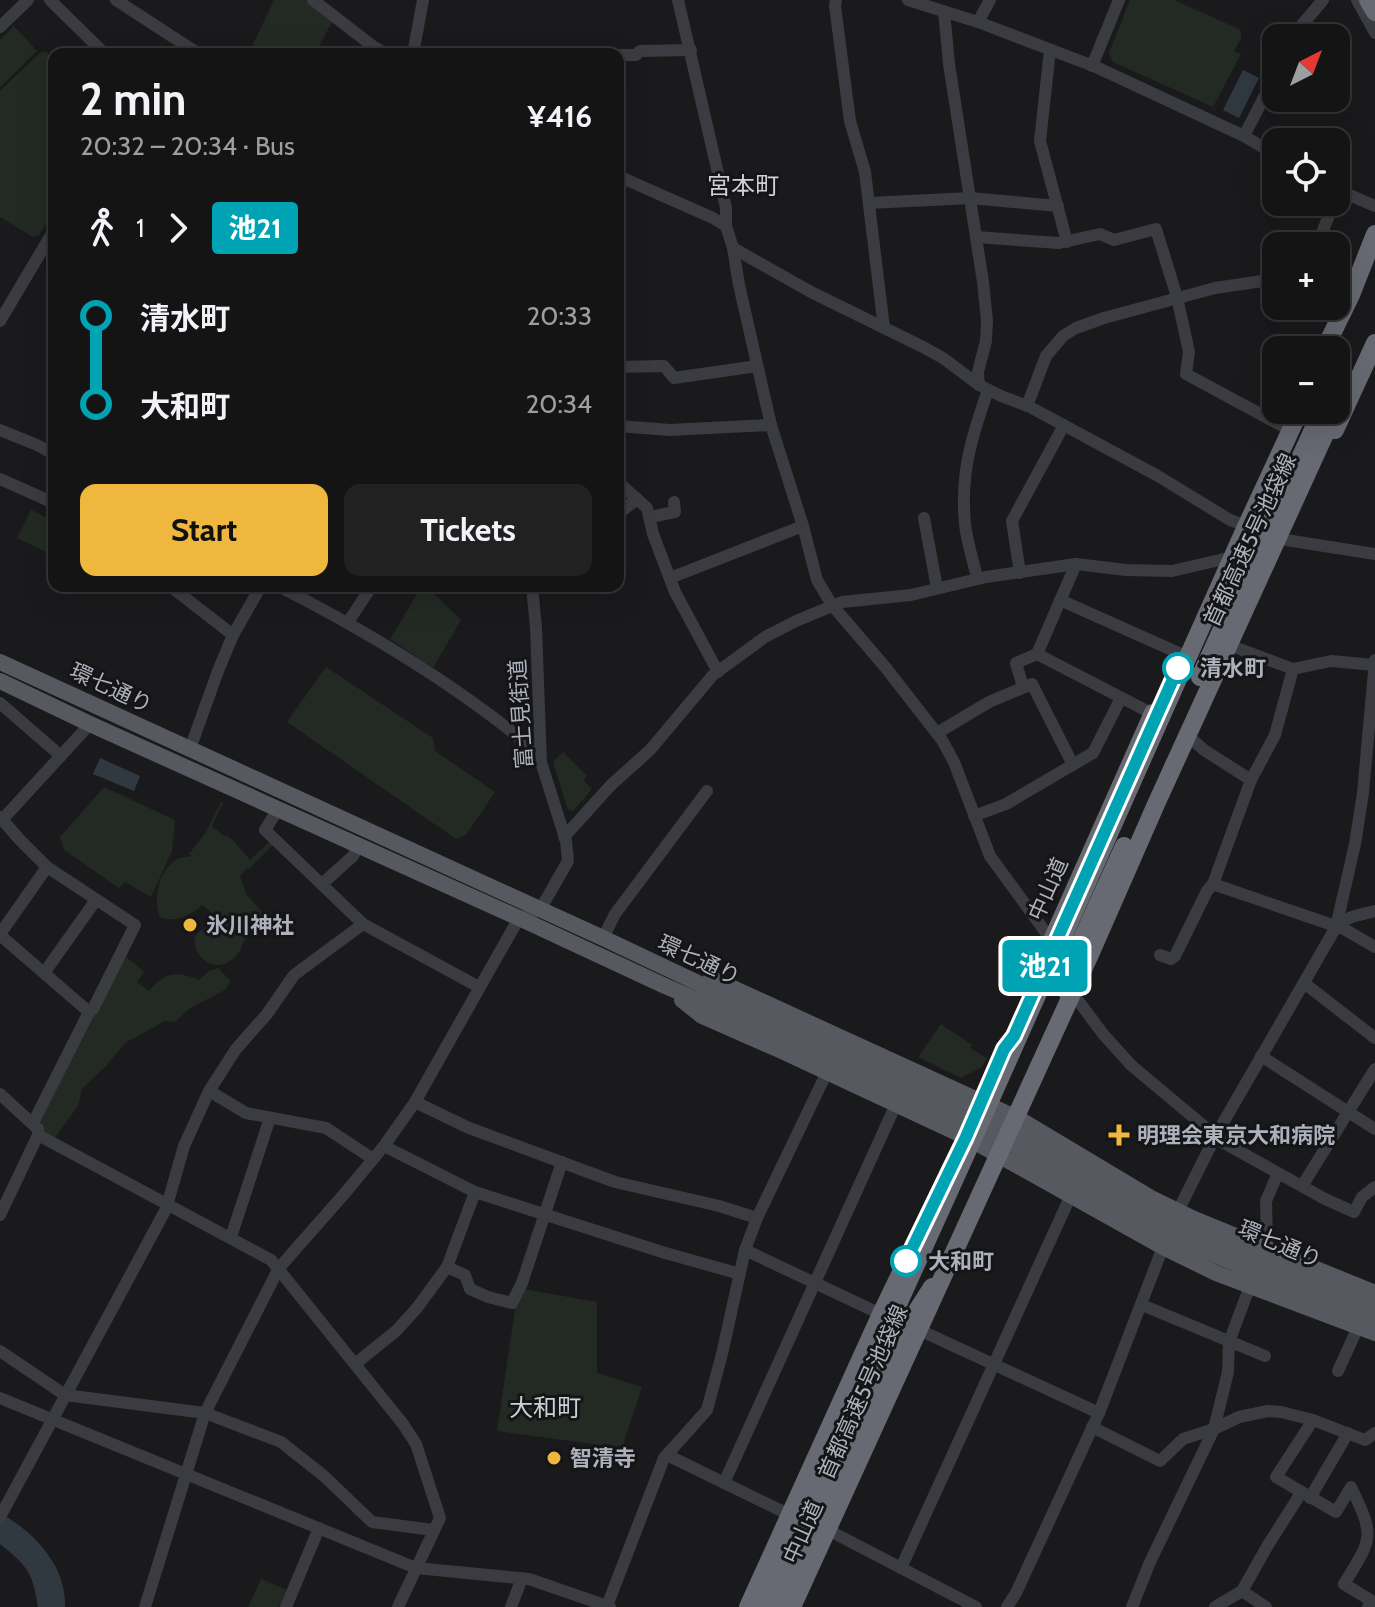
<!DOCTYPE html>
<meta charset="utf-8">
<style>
body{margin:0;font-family:Cabin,"Noto Sans JP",sans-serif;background:#212122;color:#f1f3f6;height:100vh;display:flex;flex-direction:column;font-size:30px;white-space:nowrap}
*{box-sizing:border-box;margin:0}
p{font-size:26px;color:#9d9ea0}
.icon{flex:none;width:44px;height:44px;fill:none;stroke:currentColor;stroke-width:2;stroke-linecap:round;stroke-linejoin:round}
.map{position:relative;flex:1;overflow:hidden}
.drawer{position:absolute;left:48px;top:48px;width:576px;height:544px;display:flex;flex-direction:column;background:#141415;border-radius:16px;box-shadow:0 8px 32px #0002,0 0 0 2px #333334}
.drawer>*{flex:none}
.badge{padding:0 16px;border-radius:6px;font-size:28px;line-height:52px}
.needle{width:52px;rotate:42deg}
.tools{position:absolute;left:1262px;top:24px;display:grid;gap:16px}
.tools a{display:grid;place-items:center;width:88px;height:88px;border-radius:16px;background:#141415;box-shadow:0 8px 32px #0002,0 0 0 2px #333334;font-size:40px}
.map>.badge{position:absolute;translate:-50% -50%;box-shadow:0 0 0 4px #fff}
.legs{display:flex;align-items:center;gap:12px;height:88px;padding:0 32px;font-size:26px}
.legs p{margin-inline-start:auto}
.summary{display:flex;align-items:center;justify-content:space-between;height:136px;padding:0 32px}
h1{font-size:44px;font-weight:700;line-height:60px}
.action{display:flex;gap:16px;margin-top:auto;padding:16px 32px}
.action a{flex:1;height:92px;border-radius:16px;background:#f0b73e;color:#111;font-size:32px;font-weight:700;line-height:92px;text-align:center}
.action a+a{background:#212122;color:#f1f3f6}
ul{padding:0 32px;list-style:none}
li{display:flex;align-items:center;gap:28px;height:88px;font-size:30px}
li i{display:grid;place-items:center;width:12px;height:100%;margin:0 10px;background:currentColor}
li i::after{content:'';width:20px;height:20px;margin:-10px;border:6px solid;border-radius:50%;background:#141415}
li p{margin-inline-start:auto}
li:first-child i{background:linear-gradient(#0000 50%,currentColor 0)}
li:last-child i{background:linear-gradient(currentColor 50%,#0000 0)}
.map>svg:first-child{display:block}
</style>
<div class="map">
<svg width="1375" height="1607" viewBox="0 0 1375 1607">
<rect width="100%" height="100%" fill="#1a1a1c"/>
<g fill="#222a23">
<polygon points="274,0 307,0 333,20 315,54 253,54 250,51"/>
<path d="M1130,0h44l65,29c6,7 -1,15 -5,22l7,3 -28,53 -100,-45 -4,-9z"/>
<polygon points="14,26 37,51 0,87 0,40"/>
<polygon points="41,52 46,52 54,60 54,211 39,235 33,237 0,217 0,91"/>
<polygon points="31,510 54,521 54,556 17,538"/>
<polygon points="422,586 426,586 461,620 433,668 390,639"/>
<polygon points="326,667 433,738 435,751 495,792 466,835 456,839 287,722"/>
<polygon points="563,752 587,776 583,780 592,789 573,811 568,810 553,762"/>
<polygon points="104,787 175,820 172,851 151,897 125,882 119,888 64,850 60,837"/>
<path d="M221,802l2,1 -11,23 12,10 2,-1 7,5 17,20 20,-19 4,3 -25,25 -2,-1 -7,9 7,18 15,17c0,18 -12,17 -19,31 -1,2 -1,4 -2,6 -9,17 -29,22 -41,7 -4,-5 -7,-13 -5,-18 3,-10 18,-11 23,-20l-16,-13c-11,11 -28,18 -42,12 -7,-18 -2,-42 13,-55 5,-5 12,-5 19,-6l-3,-2 17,-22z"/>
<path d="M123,954l21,18 -7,10 12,9c17,-20 27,-20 50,-11l10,-9 9,-3 13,13 -6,9 -35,18 -15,14 -10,-1 -40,22 -19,23 -24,23 -4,17 -24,33 -12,-8 -3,-8z"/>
<polygon points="941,1024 972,1045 970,1048 987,1058 982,1067 961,1078 918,1057"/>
<polygon points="524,1289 597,1302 597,1373 642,1387 622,1448 497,1431 516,1303"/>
<polygon points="261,1579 287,1590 279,1607 248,1607"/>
</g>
<g fill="#303940">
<polygon points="1243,70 1259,78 1239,118 1223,110"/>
<polygon points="100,758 140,776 134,791 93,774"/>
<path d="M0,1513c33,18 67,53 65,94h-27c-5,-35 -11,-41 -38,-63z"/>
</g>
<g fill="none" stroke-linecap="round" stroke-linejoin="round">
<g stroke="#3b3c41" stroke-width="12">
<polyline points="50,0 105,54"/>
<polyline points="116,0 199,54"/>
<polyline points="313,0 374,47 386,54"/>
<polyline points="678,0 726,208 726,226 733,248 739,285 771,425 803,526 817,580 832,605 886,668 942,740 954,762 990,856 1052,941"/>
<polyline points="836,0 835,6 850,121 865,172 884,328"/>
<polyline points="908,0 978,22 1096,67 1244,136 1276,155"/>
<polyline points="1357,0 1375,33"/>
<polyline points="944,11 949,64 983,282 987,321 986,341 978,372 979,385"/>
<polyline points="978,22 990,0"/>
<polyline points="0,27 28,0"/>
<polyline points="1295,38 1301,26 1323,0"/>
<polyline points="1050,50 1040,141 1067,242"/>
<polyline points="413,54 423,0"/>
<polyline points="618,55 636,55 640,51 691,50"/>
<polyline points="1092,66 1119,0"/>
<polyline points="1244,136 1276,74"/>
<polyline points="618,176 713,218 726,226"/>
<polyline points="1336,189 1375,206"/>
<polyline points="618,203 622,177"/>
<polyline points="869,203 970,198 1058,206"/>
<polyline points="976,237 1059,243 1100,234 1114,240 1156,229 1177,297 1189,352 1186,374 1286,428"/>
<polyline points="1317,246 1334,202"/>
<polyline points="733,248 811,292 923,347 943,358 979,385 1001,396 1030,407 1158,476 1230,520 1286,540 1375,554"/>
<polyline points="0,321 54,230"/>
<polyline points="618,367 664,366 674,378 757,366"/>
<polyline points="1027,406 1046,356 1063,336 1076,328 1104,318 1215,288 1276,279"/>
<polyline points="618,426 670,430 771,425"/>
<polyline points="0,430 37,445 54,454"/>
<polyline points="0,479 54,503"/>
<polyline points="618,482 647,508 653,534 675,592 718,672"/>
<polyline points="618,514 637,499"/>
<polyline points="650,517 675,512 674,502"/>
<polyline points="924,518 937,588"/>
<polyline points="1020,573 1012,521 1064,425"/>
<polyline points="670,578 803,526"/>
<path d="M977,578c-4,-18 -10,-36 -12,-54 -5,-51 7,-88 23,-134"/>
<polyline points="170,586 233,635"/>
<path d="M278,586c73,37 143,78 208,126 18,13 36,28 54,42"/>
<polyline points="1060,600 1181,654"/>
<polyline points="348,622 372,586"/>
<polyline points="1237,648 1293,669"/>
<polyline points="1037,654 1153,714"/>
<polyline points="1374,665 1331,661 1293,669 1275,735 1251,780 1213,884 1344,929 1375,947"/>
<polyline points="1023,687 1016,663 1037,654 1076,564"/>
<polyline points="0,703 61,756"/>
<polyline points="937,733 989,702 1032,684 1073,765"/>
<polyline points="1194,741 1204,750 1251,780"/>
<polyline points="190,749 218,671 233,635 261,586"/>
<polyline points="278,809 265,830 363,924 479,987"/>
<polyline points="974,816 1006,804 1093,753 1121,698"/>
<polyline points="0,817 19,839 47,867 135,925 93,1009 89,1012 33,1123"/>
<polyline points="2,820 90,724"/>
<polyline points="564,837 611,785 650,750 713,675 765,637 796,621 842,602 911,595 986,577 1076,564 1126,570 1172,571 1224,559"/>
<polyline points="322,884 353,856 358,846"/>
<path d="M1336,927c10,-11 25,-12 39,-16"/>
<polyline points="0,934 47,867"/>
<polyline points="0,935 89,1012"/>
<polyline points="603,938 615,914 707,791"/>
<polyline points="1160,955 1171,959 1175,956 1207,891 1213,884"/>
<polyline points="44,973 96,900"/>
<polyline points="1304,983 1375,1038"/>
<polyline points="1077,999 1103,1034 1131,1065 1224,1143 1325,1199 1354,1212 1362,1197 1375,1187"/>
<polyline points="1261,1056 1375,1129"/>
<polyline points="209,1091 246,1113 326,1128 373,1159"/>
<polyline points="0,1094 38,1129 38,1135 271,1260 403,1424 416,1444 440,1518 398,1607"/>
<polyline points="415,1102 469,1128 615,1182 719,1206 757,1218"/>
<polyline points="384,1146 475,1192 662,1252 740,1274"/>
<polyline points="1302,1186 1375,1069"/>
<polyline points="1178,1211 1216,1135 1336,927 1355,844 1363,793 1375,660"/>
<polyline points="0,1215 38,1135"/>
<polyline points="231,1237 270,1118"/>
<polyline points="1263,1248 1267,1241 1266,1201 1278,1173"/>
<polyline points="745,1250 887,1317"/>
<polyline points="447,1267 465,1275 470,1289 488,1297 512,1303 522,1283 562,1162"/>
<polyline points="1142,1305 1265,1356"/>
<polyline points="915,1328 1099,1413"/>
<polyline points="0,1351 65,1395 205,1413 281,1442 324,1476 372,1522 433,1530"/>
<polyline points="355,1364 396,1331 417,1308 447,1267 475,1192"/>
<polyline points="1338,1371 1358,1327"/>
<polyline points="0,1398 416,1568 529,1579 610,1607"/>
<path d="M1313,1420l-37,57 60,35 15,-25c24,50 22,50 -7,97l28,17 -4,6"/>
<polyline points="1092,1427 1160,1461 1183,1439 1214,1429 1239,1417 1268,1411 1281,1412 1313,1420 1365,1440 1375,1433"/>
<polyline points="667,1455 790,1515"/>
<polyline points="724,1483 896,1104"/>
<polyline points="1310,1498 1348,1433"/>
<polyline points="0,1517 166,1209 184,1146 209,1091 236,1049 267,1014 294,975 363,924"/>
<polyline points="830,1531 976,1607"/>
<polyline points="901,1568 1071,1195"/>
<polyline points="1242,1591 1266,1607"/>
<polyline points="607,1606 664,1458 707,1410 722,1354 745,1250 757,1218 827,1072"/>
<polyline points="145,1607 205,1413 279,1268 345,1193 384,1146 415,1102 519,918 540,910 568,861 566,841 541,762 536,628 532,586"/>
<polyline points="286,1607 319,1528"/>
<polyline points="511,1607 522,1578"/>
<polyline points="1007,1607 1016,1593 1099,1413 1163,1247"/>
<polyline points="1132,1607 1150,1562 1214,1429 1228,1372 1229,1342 1250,1286"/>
<polyline points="1215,1607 1242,1591 1268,1545 1301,1493"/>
</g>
<g stroke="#575960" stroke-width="16">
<polyline points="0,662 603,938 793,1028"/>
<polyline points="0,681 90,724 519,918 665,986 788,1039"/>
<polyline points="711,978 1021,1120 1153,1199 1194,1219 1375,1293"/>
<polyline points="682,1000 702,1016 784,1052 966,1137 1163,1247 1216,1273 1375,1333"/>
<polyline points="1322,1286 1375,1306"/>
<polyline points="1316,1297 1375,1322"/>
</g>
<g stroke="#676a72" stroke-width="18">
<polyline points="1368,0 1375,12"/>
<polyline points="1324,350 1351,295 1375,234"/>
<polyline points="1335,430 1375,343"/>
<polyline points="1053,938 1153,713"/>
<polyline points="1067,992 1081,941"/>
<polyline points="748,1607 881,1314 945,1181"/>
<polyline points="776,1607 880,1374 897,1342 932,1287"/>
</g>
<g stroke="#575960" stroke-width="16">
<polyline points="793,1028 996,1121 1156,1213 1322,1286"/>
<polyline points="788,1039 999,1137 1165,1234 1316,1297"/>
</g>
<g stroke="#676a72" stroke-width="18">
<polyline points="1200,677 1322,410"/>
<polyline points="1081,941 1124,846"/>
<polyline points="761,1607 976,1132 1245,529 1300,410"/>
<polyline points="792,1607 1092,950 1157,802 1336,410"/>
</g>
</g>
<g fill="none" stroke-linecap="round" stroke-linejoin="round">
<defs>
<polyline id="line-1" points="906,1261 966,1137 1004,1049 1014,1036 1178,668"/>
</defs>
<use href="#line-1" stroke="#fff" stroke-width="18"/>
<use href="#line-1" stroke="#00a3b4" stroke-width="12"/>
</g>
<g fill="#fff" stroke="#00a3b4" stroke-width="4">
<circle cx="1178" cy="668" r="14"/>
<circle cx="906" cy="1261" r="14"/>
</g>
<g fill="#f0b73e" stroke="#151517" stroke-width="3">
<circle cx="190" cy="925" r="8"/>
<path d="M1115 1123h8v8h8v8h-8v8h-8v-8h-8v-8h8z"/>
<circle cx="554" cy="1458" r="8"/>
</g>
<g text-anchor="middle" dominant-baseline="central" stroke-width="6" stroke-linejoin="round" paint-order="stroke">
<g font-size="22" fill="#adb1bb" stroke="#151517">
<text transform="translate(1250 540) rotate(-65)">首都高速5号池袋線</text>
<text transform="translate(111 688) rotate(25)">環七通り</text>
<text transform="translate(521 714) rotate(-94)">富士見街道</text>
<text transform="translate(1048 889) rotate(-66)">中山道</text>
<text transform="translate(699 960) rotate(25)">環七通り</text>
<text transform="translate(1280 1244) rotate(23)">環七通り</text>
<text transform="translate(863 1392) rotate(-66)">首都高速5号池袋線</text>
<text transform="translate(803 1532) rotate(-66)">中山道</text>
</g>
<g font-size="22" font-weight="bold" fill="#adb1bb" stroke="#151517" text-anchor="start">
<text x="1200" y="668">清水町</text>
<text x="928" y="1261">大和町</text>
</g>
<g font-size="22" font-weight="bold" fill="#adb1bb" stroke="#151517" text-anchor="start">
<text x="206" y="925">氷川神社</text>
<text x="1137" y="1135">明理会東京大和病院</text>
<text x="570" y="1458">智清寺</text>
</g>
<g font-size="24" fill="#ced0d7" stroke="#151517">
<text x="743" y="185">宮本町</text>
<text x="545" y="1407">大和町</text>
</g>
</g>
</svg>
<div class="tools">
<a><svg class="needle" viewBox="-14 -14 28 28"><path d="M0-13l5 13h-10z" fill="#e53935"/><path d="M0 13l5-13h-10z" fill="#9d9ea0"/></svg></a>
<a><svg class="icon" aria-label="locate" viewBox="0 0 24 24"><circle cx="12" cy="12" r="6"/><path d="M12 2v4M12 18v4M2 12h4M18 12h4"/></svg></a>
<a>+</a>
<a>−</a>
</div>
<b class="badge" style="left:1045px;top:966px;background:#00a3b4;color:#fff">池21</b>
<section class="drawer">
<div class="summary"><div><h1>2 min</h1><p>20:32 – 20:34 · Bus</p></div><b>¥416</b></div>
<div class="legs"><svg class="icon" aria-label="walk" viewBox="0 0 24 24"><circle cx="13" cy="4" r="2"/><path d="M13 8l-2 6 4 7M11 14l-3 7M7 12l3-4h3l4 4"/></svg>1<svg class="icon" aria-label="forward" viewBox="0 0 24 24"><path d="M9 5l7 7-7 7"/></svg><b class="badge" style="background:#00a3b4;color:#fff">池21</b></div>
<ul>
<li><i style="color:#00a3b4"></i><b>清水町</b><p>20:33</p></li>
<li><i style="color:#00a3b4"></i><b>大和町</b><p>20:34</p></li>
</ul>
<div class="action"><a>Start</a><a>Tickets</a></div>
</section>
</div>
